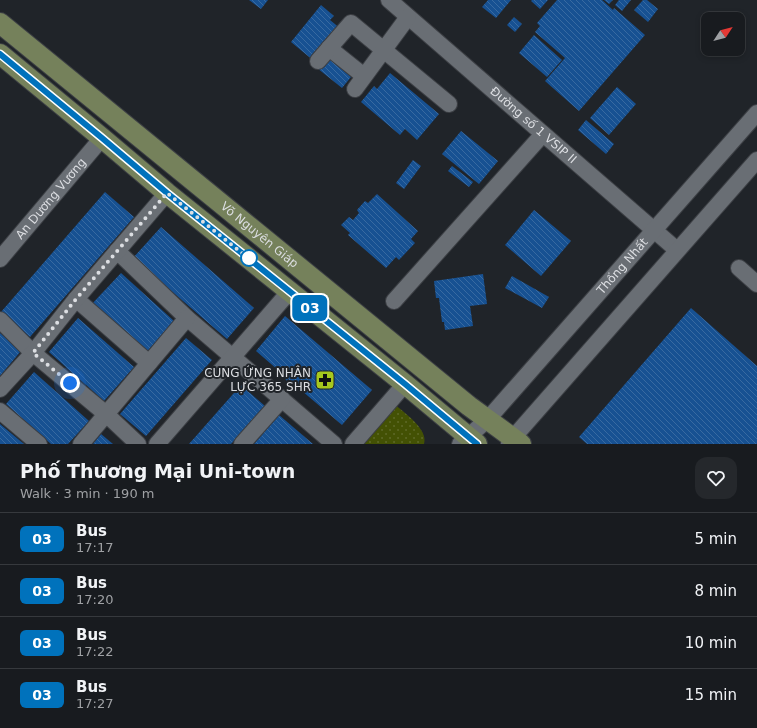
<!DOCTYPE html>
<meta charset="utf-8">
<style>
body{margin:0;font-family:"DejaVu Sans",sans-serif;background:#25282c;color:#f1f3f6;height:100vh;display:flex;flex-direction:column;font-size:15px;white-space:nowrap}
*{box-sizing:border-box;margin:0}
p{font-size:13px;color:#9fa1a4}
.icon{flex:none;width:22px;height:22px;fill:none;stroke:currentColor;stroke-width:2;stroke-linecap:round;stroke-linejoin:round}
.map{position:relative;height:444px;overflow:hidden}
.drawer{display:flex;flex-direction:column;background:#181b1f;flex:1}
.drawer>*{flex:none}
.badge{padding:0 8px;border-radius:6px;font-size:14px;line-height:26px}
.needle{width:26px;rotate:54deg}
.fabs{position:absolute;left:701px;top:12px;display:grid;gap:8px}
.fabs a{display:grid;place-items:center;width:44px;height:44px;border-radius:8px;background:#181b1f;box-shadow:0 2px 6px #0003,0 0 0 1px #36393d;font-size:20px}
.you{position:absolute;width:20px;height:20px;margin:-10px;border:3px solid #fff;border-radius:50%;background:#1a73e8;box-shadow:0 0 0 6px #1a73e833}
.map>.badge{position:absolute;translate:-50% -50%;box-shadow:0 0 0 2px #fff}
.round{display:grid;place-items:center;flex:none;width:42px;height:42px;border-radius:12px;background:#25282c}
.head{display:flex;align-items:center;justify-content:space-between;height:68px;padding:0 20px}
h1{font-size:19px;font-weight:600;line-height:30px}
ul{padding:0;list-style:none}
li{display:flex;align-items:center;gap:12px;height:52px;padding:0 20px;border-top:1px solid #36393d}
li div{flex:1}
li b{display:block;font-size:15px}
li em{font-style:normal}
li .badge{min-width:44px;font-weight:700;text-align:center}
.map>svg:first-child{display:block}
</style>
<div class="map">
<svg width="757" height="444" viewBox="0 0 757 444">
<defs>
<pattern id="park-dots" width="8" height="8" patternUnits="userSpaceOnUse"><rect width="8" height="8" fill="#435104"/><path d="M2 2h.1M6 6h.1" fill="none" stroke="#5e6a28" stroke-width="1.8" stroke-linecap="round"/></pattern>
<pattern id="building-back-hatch" width="6" height="6" patternUnits="userSpaceOnUse"><rect width="6" height="6" fill="#175192"/><path d="M-1 5l2 2M0 0l6 6M5-1l2 2" fill="none" stroke="#386aa1"/></pattern>
</defs>
<rect width="100%" height="100%" fill="#202429"/>
<path fill="url(#park-dots)" d="M393,403c10,9 36,26 31,41h-66z"/>
<g fill="url(#building-back-hatch)">
<polygon points="249,0 268,0 261,9"/>
<polygon points="488,0 511,0 496,18 482,7"/>
<polygon points="532,0 548,0 540,9 531,1"/>
<polygon points="557,0 602,0 613,10 614,8 645,35 579,111 545,81 565,58 535,32 540,26 537,23"/>
<polygon points="604,0 613,0 609,4"/>
<polygon points="619,0 631,0 622,11 615,5"/>
<polygon points="643,0 647,0 658,9 648,22 634,10"/>
<polygon points="321,5 334,16 330,20 341,29 314,61 291,42"/>
<polygon points="514,17 522,24 515,32 507,25"/>
<polygon points="534,35 562,60 547,77 519,53"/>
<polygon points="326,56 351,77 342,88 317,68"/>
<polygon points="390,73 439,114 417,140 405,129 400,135 361,102 374,86 377,89"/>
<polygon points="617,87 636,104 609,135 590,118"/>
<polygon points="586,120 614,144 606,154 578,130"/>
<polygon points="461,131 498,161 479,184 442,154"/>
<polygon points="413,160 421,166 404,189 396,183"/>
<polygon points="452,166 473,182 469,187 448,171"/>
<polygon points="105,192 134,217 30,337 1,312"/>
<polygon points="377,194 418,231 411,239 415,243 399,260 396,257 386,268 348,235 350,233 341,225 349,217 353,220 359,213 357,210 365,201 368,203"/>
<polygon points="534,210 571,241 541,276 505,245"/>
<polygon points="161,227 254,308 227,339 133,258"/>
<polygon points="121,273 174,321 144,355 90,306"/>
<polygon points="483,274 487,304 470,306 473,326 445,330 444,322 442,322 439,298 436,298 434,281"/>
<polygon points="512,276 549,297 542,308 505,288"/>
<polygon points="691,308 757,366 757,444 587,444 579,437"/>
<polygon points="285,316 372,390 342,425 288,379 287,381 278,370 256,351"/>
<polygon points="78,318 134,367 104,401 49,352"/>
<polygon points="0,333 21,351 0,376"/>
<polygon points="186,338 212,360 146,436 120,414"/>
<polygon points="34,372 89,421 68,444 51,444 6,404"/>
<polygon points="241,385 265,406 231,444 189,444"/>
<polygon points="279,415 313,444 254,444"/>
<polygon points="0,424 24,444 0,444"/>
<polygon points="101,434 113,444 93,444"/>
</g>
<g fill="none" stroke-linecap="round" stroke-linejoin="round">
<defs>
<g id="minor">
<path id="s1" d="M389,0l288,250"/>
<polyline points="329,48 364,76"/>
<polyline points="318,61 351,23 449,104"/>
<polyline points="355,89 408,17"/>
<polyline points="117,251 187,318 334,444"/>
<path id="s2" d="M0,259l102,-121"/>
<polyline points="739,268 757,284"/>
<polyline points="76,299 149,363"/>
<polyline points="394,301 543,134"/>
<polyline points="0,320 33,353 106,414 138,444"/>
<polyline points="0,389 33,353 76,299 167,193"/>
<polyline points="0,411 39,444"/>
<polyline points="81,444 187,318"/>
<polyline points="157,444 290,291"/>
<polyline points="242,444 282,399"/>
<polyline points="353,444 405,384"/>
<path id="s3" d="M460,444l28,-25 269,-306"/>
<polyline points="509,444 513,438 757,160"/>
</g>
<g id="major">
<path id="s4" d="M0,23l469,383 52,38"/>
<polyline points="0,54 102,138 167,193 405,384 477,444"/>
</g>
</defs>
<use href="#minor" stroke="#3c3f44" stroke-width="18"/>
<use href="#major" stroke="#3c3f44" stroke-width="22"/>
<use href="#minor" stroke="#696e74" stroke-width="16"/>
<use href="#major" stroke="#75815b" stroke-width="20"/>
</g>
<g fill="none" stroke-linecap="round" stroke-linejoin="round">
<defs>
<polyline id="line" points="0,54 102,138 167,193 405,384 477,444"/>
</defs>
<use href="#line" stroke="#fff" stroke-width="9"/>
<use href="#line" stroke="#0072bc" stroke-width="6"/>
<polyline stroke="#dcdee2" stroke-width="4" stroke-dasharray="0 7.2" points="70,383 33,353 76,299 167,193 253,262 249,258"/>
</g>
<defs>
<symbol id="pharmacy-square" viewBox="-11 -11 22 22"><rect x="-9" y="-9" width="18" height="18" rx="4" fill="#a7c71e" stroke="#202429"/><path d="M-2-6h4v4h4v4h-4v4h-4v-4h-4v-4h4Z" fill="#111"/></symbol>
</defs>
<g fill-rule="evenodd">
<use href="#pharmacy-square" x="314" y="369" width="22" height="22"/>
</g>
<circle fill="#fff" stroke="#0072bc" stroke-width="2" cx="249" cy="258" r="8"/>
<g text-anchor="middle" dominant-baseline="central" stroke-width="4" stroke-linejoin="round" paint-order="stroke">
<g font-size="12" fill="#dcdee2" stroke="#202429">
<text stroke="none"><textPath href="#s1" startOffset="191">Đường số 1 VSIP II</textPath></text>
<text stroke="none"><textPath href="#s2" startOffset="79">An Dương Vương</textPath></text>
<text stroke="none"><textPath href="#s4" startOffset="335">Võ Nguyên Giáp</textPath></text>
<text stroke="none"><textPath href="#s3" startOffset="241">Thống Nhất</textPath></text>
</g>
<g font-size="12" fill="#dcdee2" stroke="#202429" text-anchor="end">
<text x="311" y="373">CUNG ỨNG NHÂN<tspan x="311" dy="14">LỰC 365 SHR</tspan></text>
</g>
</g>
</svg>
<div class="fabs">
<a><svg class="needle" viewBox="-14 -14 28 28"><path d="M0-13l5 13h-10z" fill="#e53935"/><path d="M0 13l5-13h-10z" fill="#9fa1a4"/></svg></a>
</div>
<div class="you" style="left:70px;top:383px"></div>
<b class="badge" style="left:310px;top:308px;background:#0072bc;color:#fff">03</b>
</div>
<section class="drawer">
<div class="head"><div><h1>Phố Thương Mại Uni-town</h1><p>Walk · 3 min · 190 m</p></div><a class="round"><svg class="icon" aria-label="heart" viewBox="0 0 24 24"><path d="M12 20l-8-8c-3-5 5-10 8-4 3-6 11-1 8 4z"/></svg></a></div>
<ul>
<li><span class="badge" style="background:#0072bc;color:#fff">03</span><div><b>Bus</b><p>17:17</p></div><em>5 min</em></li>
<li><span class="badge" style="background:#0072bc;color:#fff">03</span><div><b>Bus</b><p>17:20</p></div><em>8 min</em></li>
<li><span class="badge" style="background:#0072bc;color:#fff">03</span><div><b>Bus</b><p>17:22</p></div><em>10 min</em></li>
<li><span class="badge" style="background:#0072bc;color:#fff">03</span><div><b>Bus</b><p>17:27</p></div><em>15 min</em></li>
</ul>
</section>
